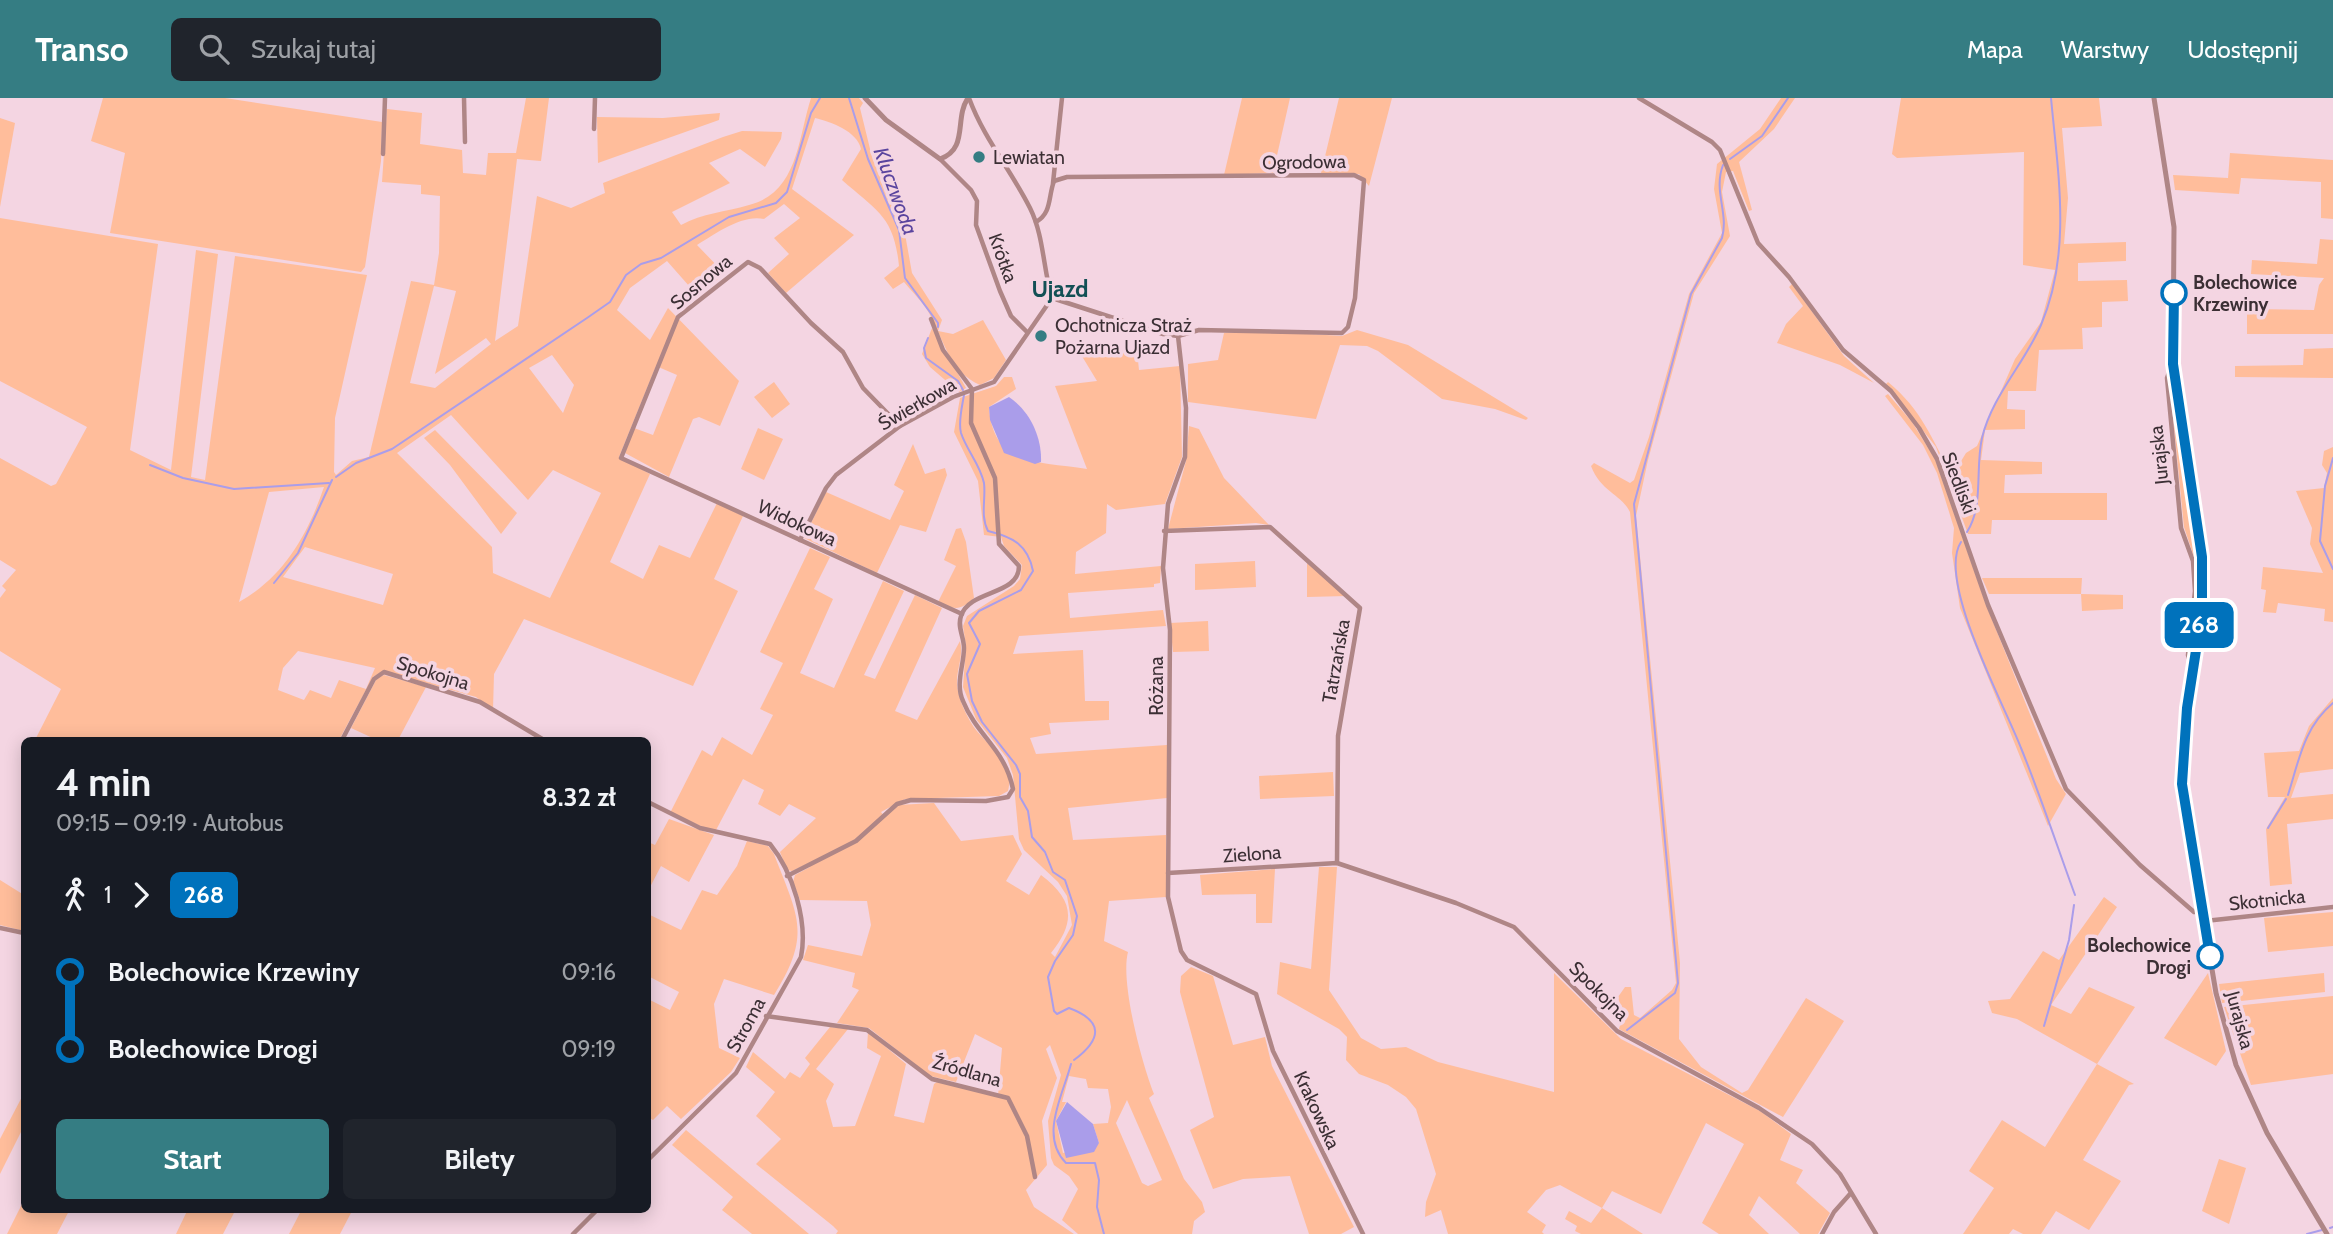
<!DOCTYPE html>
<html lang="pl">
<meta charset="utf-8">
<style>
body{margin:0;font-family:Cabin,sans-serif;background:#20242c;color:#f1f3f6;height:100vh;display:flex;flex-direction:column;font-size:26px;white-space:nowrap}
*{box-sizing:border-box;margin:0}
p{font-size:23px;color:#9ea1a6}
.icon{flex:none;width:38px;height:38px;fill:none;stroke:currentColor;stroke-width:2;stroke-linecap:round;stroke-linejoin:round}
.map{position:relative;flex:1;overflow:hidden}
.sheet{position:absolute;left:21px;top:639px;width:630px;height:476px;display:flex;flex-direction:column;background:#171b24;border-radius:10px;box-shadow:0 4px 18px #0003}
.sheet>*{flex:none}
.badge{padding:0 14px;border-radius:10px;font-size:24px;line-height:46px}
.map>.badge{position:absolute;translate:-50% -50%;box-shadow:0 0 0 4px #fff}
.legs{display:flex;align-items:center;gap:10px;height:77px;padding:0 35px;font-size:23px}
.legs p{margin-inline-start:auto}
.headline{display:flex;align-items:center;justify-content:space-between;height:119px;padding:0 35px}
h1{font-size:38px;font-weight:800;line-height:52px}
.cta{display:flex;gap:14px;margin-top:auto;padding:14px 35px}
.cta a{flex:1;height:80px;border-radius:10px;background:#357d83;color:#fff;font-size:28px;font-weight:800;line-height:80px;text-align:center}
.cta a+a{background:#20242c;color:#f1f3f6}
ul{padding:0 35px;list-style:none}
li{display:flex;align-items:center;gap:24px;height:77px;font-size:26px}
li i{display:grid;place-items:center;width:10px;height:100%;margin:0 9px;background:currentColor}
li i::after{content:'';width:18px;height:18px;margin:-9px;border:5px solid;border-radius:50%;background:#171b24}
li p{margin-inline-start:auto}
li:first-child i{background:linear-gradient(#0000 50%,currentColor 0)}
li:last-child i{background:linear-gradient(currentColor 50%,#0000 0)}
header{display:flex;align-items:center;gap:42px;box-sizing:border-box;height:98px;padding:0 35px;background:#357d83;color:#fff}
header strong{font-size:33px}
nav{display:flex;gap:38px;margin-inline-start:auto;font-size:24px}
.search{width:490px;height:63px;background:#20242c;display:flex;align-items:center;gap:18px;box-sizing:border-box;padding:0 24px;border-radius:10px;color:#9ea1a6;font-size:26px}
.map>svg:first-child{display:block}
</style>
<header>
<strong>Transo</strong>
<div class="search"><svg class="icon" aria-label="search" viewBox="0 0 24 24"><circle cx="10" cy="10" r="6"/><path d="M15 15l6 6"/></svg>Szukaj tutaj</div>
<nav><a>Mapa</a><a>Warstwy</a><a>Udostępnij</a></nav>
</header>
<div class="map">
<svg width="2333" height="1136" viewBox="0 0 2333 1136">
<rect width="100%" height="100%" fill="#f4d5e2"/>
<g fill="#ffbd9b" fill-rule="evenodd">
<polygon points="103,0 225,0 382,24 381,63 365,169 361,174 110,135 125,55 91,43"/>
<path d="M526,0h23l-8,63 -24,-2 -22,182 23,-15 19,-130 34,12 34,-15 -2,-10 120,-46 19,-6 40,1 -1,7 -16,28 -25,-18 -31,14 21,20 -58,29 9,13c22,-12 44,-13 68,-20 49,-12 49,-67 62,-107h48l4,5 -3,5 12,49 31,66 9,50 30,47 -4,11 15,3 30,-14 23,40 -12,18 -14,7c-31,-14 -36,-45 -51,-72 -6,-11 -17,-21 -25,-31l-11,7 -9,-11 15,-12c-5,-50 -22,-55 -57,-86l19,-31c-4,-18 -30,-27 -46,-31l-23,71 62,46 -68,58 -18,-20 21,-19 -15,-16 26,-20 -16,-14 -20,15c-22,-5 -49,15 -67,26l28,29 -28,21 -30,-34 -37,27 -13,22 33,30 18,-32 71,73 -19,45 -21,-9 -6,2 -24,58 -44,-24 9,-25 19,7 24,-60 -21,-9 -37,91 31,17 -40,88 33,17 16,-34 31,13 27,-55 26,13 -29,63 24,12 -45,95 -169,-67 -30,55 -1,36 -17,-13 -93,-26 -10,6 -34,63h-304l26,-51 -61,-38v-53l6,-8 -4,-4 14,-16 -16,-10v-102l51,28 5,-2 31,-57 -87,-46v-163l158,26 -28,206 41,20 25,-220 22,4 -27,223 14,3 30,-224 132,19 -32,143 -1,54 2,3 16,-14 17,-4 42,-176 23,4 5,-32 1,-57 -19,-2v-9l-39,-3 5,-73 35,4 -2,31 42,6 1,23 23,2 2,-22h28zM434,188l22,5 -21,83 51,-36 5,6 -56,44 -25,-5zM552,257l22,30 -11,28 -34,-45zM451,317l77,85 25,-30 48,23 -51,105 -57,-25 -1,-26 -95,-94zM324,389c-16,47 -40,90 -85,115l30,-110zM305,449l88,27 -10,31 -100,-28zM298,553l77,17 -9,21 -27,-9 -8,18 -21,-8 -6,10 -26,-10 5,-22z"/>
<polygon points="1242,0 1290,0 1273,75 1224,77"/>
<polygon points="1339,0 1392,0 1369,88 1359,76 1321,75"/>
<path d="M1781,0h14l-21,31 -35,33 13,48 -3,1 -16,-40 -7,1 -4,20 8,44 -36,57 -46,167 -12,56 44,447 -1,76 22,28 41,26 6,-3 58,-92 38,23 -61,96 -164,-88 4,-14 -5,-18 7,-10h6l3,28 6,3 32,-28 4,-7 -46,-471c-9,-18 -29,-20 -39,-46l3,-3 36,20 4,-3 15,-43 40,-143 33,-61 -8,-44 3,-25 43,-35z"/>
<path d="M1901,0h198l3,28 -40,2 6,70 -4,46 62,-2v19l-48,2v18l49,-1 1,21 -26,1v25l-20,1 1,21 -44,1 -3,41h-28l-1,18 18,1v19l-40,1 -4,30 61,2v12l-37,1 -1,18h103v27h-115l-1,14h-23l-32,-87 -50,-63 2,-2c34,28 44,57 64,94l14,-23 11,-7 38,-87 26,-37 14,-52 -32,-5 1,-113 -127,6 -5,-4z"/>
<polygon points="720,15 719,22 598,65 597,19 663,20"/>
<polygon points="0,20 15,25 0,109"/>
<polygon points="2230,55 2333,62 2333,121 2321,120 2321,84 2241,80 2239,96 2175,92 2173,77 2228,80"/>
<polygon points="2320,141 2333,142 2333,236 2247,236 2247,211 2314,212 2319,187 2324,180 2251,176 2252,162 2317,166"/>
<polygon points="1792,186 1844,258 1874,285 1840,267 1777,245 1786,226 1803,208 1789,189"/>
<polygon points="932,230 966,290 959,294 930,269 922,256"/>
<polygon points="1357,232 1408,247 1528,320 1526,322 1495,311 1442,301 1378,253 1367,248 1340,247 1316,321 1188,304 1188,266 1218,262 1224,235 1260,233 1342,238"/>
<path d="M1077,250l60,3 2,19 41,-4 2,91 -17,47 -49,6 -9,-6 -1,29 -30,19 -1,22 86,-8 -1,17 -6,1v3l-86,6 2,25 93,-8 3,16 -147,10 -6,18 70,-4 2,51h24v19l-60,3 2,11 -21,4 6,16 131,-9v53l-99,10 5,32 93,-5v62l-57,4 -5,40 24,11c-8,30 14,112 26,142l-5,4 35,81 18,23 3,10 -11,9 -2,13h-114l-16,-14 16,-31 -9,-13 -15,-11 -3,-7 -3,-37 13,-46 -11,-30 -4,4 11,29 -15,43 5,44 -21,25 8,17 40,27h-238l2,-3 -5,-5 -77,-62 25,-25 -25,-23 19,-24 -29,-25 7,-15 32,27 5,-7 10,6 10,-14 -5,-6 25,-31 18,2 -32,40 18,15 -8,17 7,26 22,-1 26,-70 -14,-8 1,-16 38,32 -12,52 30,7 10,-39 3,-2 61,14 4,-48 -27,-14 -19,48 -26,-6 -61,-48 -32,-5 22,-33 -7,-3 3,-14 -52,-13 5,-15 54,11 9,-31 -4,-24 -67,-1 -7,-18 2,-7 15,-8 -1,-4 -17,8 -5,-1 -7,-18 36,-34 -27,-14 -9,12 -22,-12 6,-14 -21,-11 -28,53 -45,-19 32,-63 10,6 10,-19 30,18 21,-40 -13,-6 23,-46 -23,-11 50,-104 20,9 -16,32 19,10 -33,74 34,15 49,-107 21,10 -40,84 11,4 40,-84 27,13 -47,103 22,9 43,-79c4,15 -4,29 -3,44 1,12 7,25 13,36 12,22 46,40 38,70l-9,5 -94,3 -24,13 3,4 14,-11 36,-2 27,38 52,-6 9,19 -16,27 23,14 12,-20c32,24 36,46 10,78l4,4 17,-32 -5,-29 -9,-14 -34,-32 -5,-11 -6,-64 -6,-17 -31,-39 -13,-32 3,-41 -3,-20 4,-10 47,-30 6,-7 2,-14 -18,-19 -3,-9 -17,-2 -6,-54 -24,-49 6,-34 36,-12 8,-9h8l4,12 -27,18c4,61 51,54 98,62l-32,-83 42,-5zM1069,978l17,3 2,9 20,1 3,18 -3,16 -15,1 6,19 -36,10 -7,-32 10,-19h-4zM1127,1002l35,80 -14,6 -6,-3 -26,-60z"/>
<polygon points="2333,250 2333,280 2235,279 2235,268 2303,267 2304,251"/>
<polygon points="2171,276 2191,430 2201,472 2200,514 2192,555 2197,490 2195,462 2184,429 2169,279"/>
<polygon points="774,284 790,306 772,320 754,299"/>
<polygon points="1888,296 1912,324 1935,361 1985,504 2056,681 2066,696 2048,728 1960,510 1952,455 1954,430 1937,375 1923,347 1885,298"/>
<polygon points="1189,328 1199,331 1224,380 1269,427 1256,425 1168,431 1186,363"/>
<polygon points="758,330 783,341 764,382 741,371"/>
<polygon points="435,332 517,415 501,436 450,367 424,340"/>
<polygon points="913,346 925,376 945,370 947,377 926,434 900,427 877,475 804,440 826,394 890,422 904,393 894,387"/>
<polygon points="2333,349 2333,524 2324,523 2325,511 2278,505 2276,515 2263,514 2266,492 2261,491 2263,469 2323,475 2310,446 2312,430 2296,393 2324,390 2327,375 2322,367 2324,353"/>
<path d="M961,430l5,14 8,56c-14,13 -19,12 -36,4l18,-36 -12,-6 12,-31z"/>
<polygon points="1255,463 1256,489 1195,492 1195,466"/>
<polygon points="1307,465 1347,498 1307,499"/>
<polygon points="1982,480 2082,480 2081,496 2123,497 2123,511 2082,513 2081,496 1989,496"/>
<polygon points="1208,523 1209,553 1173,554 1170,525"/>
<polygon points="384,577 426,589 398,642 377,642 351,630 377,580"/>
<polygon points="2333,600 2333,671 2300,675 2291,700 2333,696 2333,721 2287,726 2292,786 2270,788 2266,731 2285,699 2268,699 2264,655 2299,653 2309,628"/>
<polygon points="1333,674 1334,698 1260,701 1259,678"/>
<polygon points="669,721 714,737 689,784 661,768 648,793 648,744 655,747"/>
<path d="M747,743l21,5 6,8c24,63 38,80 0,141l-50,-16 -10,25 5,44 21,10 -9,14 -50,47 -14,-13 -14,14 -5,-3v-118l22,11 9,-18 -31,-16v-62l33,16 21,-40 15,5 20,-29z"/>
<polygon points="1319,769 1337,769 1329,892 1361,940 1381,951 1406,949 1438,964 1554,994 1554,875 1621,941 1760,1013 1791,1036 1780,1062 1803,1072 1796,1085 1830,1115 1818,1136 1800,1136 1759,1098 1749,1117 1769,1136 1719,1136 1702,1125 1744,1046 1706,1025 1661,1116 1612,1093 1602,1110 1643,1136 1581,1136 1575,1133 1577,1128 1565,1121 1569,1113 1591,1125 1602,1110 1560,1087 1546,1092 1527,1114 1546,1127 1542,1134 1544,1136 1448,1136 1441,1112 1425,1119 1426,1104 1436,1076 1416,1011 1406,999 1388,987 1359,976 1346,962 1347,939 1339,931 1277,896 1280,864 1311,871"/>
<polygon points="1275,771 1272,825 1256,825 1256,796 1202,797 1200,777"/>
<polygon points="0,782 24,797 24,833 0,827"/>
<polygon points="2104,799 2117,809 2051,907 2071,916 2089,889 2135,909 2097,966 2134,986 2129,987 2083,1062 2121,1083 2089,1132 2056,1113 2041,1136 2023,1136 2013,1131 2009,1136 1963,1136 1994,1090 1969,1073 2002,1022 2045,1049 2097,966 2017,921 1992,915 1988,903 2010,901 2043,853 2059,862"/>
<polygon points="2333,814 2333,848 2268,854 2264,820"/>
<polygon points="1191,869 1213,878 1233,947 1265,939 1272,968 1354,1129 1341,1136 1309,1136 1290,1078 1243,1081 1213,1091 1190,1032 1214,1019 1180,894 1181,878"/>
<polygon points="2208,875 2226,953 2216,968 2164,940"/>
<polygon points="2324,875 2325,894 2222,905 2219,886"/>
<polygon points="2333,898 2333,976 2251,987 2224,909"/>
<polygon points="24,995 24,1028 0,1076 0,1041"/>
<polygon points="686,1032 809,1136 752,1136 722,1112 733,1099 672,1047"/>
<polygon points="2219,1061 2246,1070 2229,1126 2202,1113"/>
<polygon points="24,1102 24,1111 70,1111 57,1136 7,1136"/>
<polygon points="188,1111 236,1111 223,1136 176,1136"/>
<polygon points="302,1111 353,1111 340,1136 289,1136"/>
</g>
<g fill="#aa9dea">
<path d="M1009,299c21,14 33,40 32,65l-6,2 -31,-11 -14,-33 -1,-13z"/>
<polygon points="1067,1004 1093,1026 1099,1045 1094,1054 1066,1060 1056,1023"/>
</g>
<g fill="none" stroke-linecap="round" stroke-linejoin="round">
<g stroke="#aa9dea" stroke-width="2">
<polyline points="849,0 868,61 899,132 905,180 938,225 938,229"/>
<polyline points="1730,61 1762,38 1788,0"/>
<polyline points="928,240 924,250 926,260 958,283 963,292"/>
<path d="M964,297c-2,12 -6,27 -3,38 6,18 19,31 23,50 2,16 -4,33 4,48 25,6 40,14 45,40l-12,19 -42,21 -10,12 11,21 -13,30 5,27 10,21 34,43 4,9v23l8,14 4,26 13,15 8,20 12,8 12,36 -4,19 -18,26 -7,16 6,34 3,3 12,-6c35,13 33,31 5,52"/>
<polyline points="2333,360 2325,388 2320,443 2333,471"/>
<polyline points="150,367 183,380 234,391 329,385"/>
<polyline points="336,379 356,365 392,351 587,220 610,204 626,177 641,166 661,160 729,119 776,105 787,94 811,15 820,0"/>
<path d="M1967,434c17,-26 8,-64 15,-94 10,-42 42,-74 59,-113 31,-73 17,-151 10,-227"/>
<path d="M1961,444c-25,38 44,164 60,206 20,49 36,98 54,147"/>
<polyline points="274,485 298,455 332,382"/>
<path d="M2288,697c11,-35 16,-68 45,-92"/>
<polyline points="2268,730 2286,701"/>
<polyline points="2044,928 2069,842 2074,807"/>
<path d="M1627,932l48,-37 3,-10 -44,-479 57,-210 31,-56c7,-25 -9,-47 1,-73"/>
<path d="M1071,966c-8,31 -32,72 -5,99h29l4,17 -2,27 7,27"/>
<polyline points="2330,1130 2333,1129"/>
<polyline points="2307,1136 2322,1132"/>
</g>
<g stroke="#af8686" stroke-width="4.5">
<polyline points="464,0 465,44"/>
<path d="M969,0c15,41 42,72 61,110 14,28 13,61 22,90"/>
<polyline points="1639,0 1712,44 1720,52 1758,145 1789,179 1843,252 1891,293 1919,330 1937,361 1988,507 2066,691 2140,767 2194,814 2202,814"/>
<polyline points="594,31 595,0"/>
<polyline points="383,56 385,0"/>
<polyline points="940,61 971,92 977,103 976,127 1000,193 1011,218 1027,234"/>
<polyline points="1053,85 1062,0"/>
<path d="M1036,124c16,-9 12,-25 18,-41l13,-4 287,-2 10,5 -9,118 -7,29 -6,6 -143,-3 -21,6 -15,-2 -111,-36"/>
<polyline points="1178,238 1186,310 1185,359 1168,406 1163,470 1170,532 1168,799 1181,853 1187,862 1256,896 1273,953 1363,1136"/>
<polyline points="2172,266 2167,280 2181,430 2193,463 2195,493 2188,557 2192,570"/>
<polyline points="900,328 863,290 843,254 811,225 760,170 748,164 678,219 621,360 962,516"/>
<polyline points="1164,433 1270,429 1360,510 1338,638 1337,765"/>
<polyline points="800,442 826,390 836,377 900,328 953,299 994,284 1052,200"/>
<polyline points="342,642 374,581 384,574 480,604 544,642"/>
<path d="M648,704l52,26 70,16c23,28 38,78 31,113l-65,116 -88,87"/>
<polyline points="1168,775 1337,765 1456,805 1514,829 1617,933 1759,1010 1812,1046 1840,1076 1876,1136"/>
<path d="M787,778l69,-35 41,-37 14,-4 75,1 22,-4 5,-8c-8,-40 -36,-53 -50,-88 -8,-17 1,-36 1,-53 0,-11 -7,-21 -3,-32 9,-27 58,-20 58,-50l-20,-22 -4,-66 -24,-55 1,-34 -29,-39 -12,-31"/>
<polyline points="2205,823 2333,809"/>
<polyline points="0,830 24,835"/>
<polyline points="766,918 867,932 932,981 1008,1000 1027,1038 1035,1079"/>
<polyline points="573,1136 598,1111"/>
<polyline points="1822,1136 1834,1114 1850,1096"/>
</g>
<g stroke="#af8686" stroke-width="5">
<path d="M865,0l21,22 54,39c29,-10 14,-41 28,-61"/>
<polyline points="2154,0 2174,129 2173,266 2203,472 2202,514 2187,609 2182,686 2184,706 2216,895 2236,967 2267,1035 2327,1136"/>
</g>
</g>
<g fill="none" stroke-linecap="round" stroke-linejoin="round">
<defs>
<polyline id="line-1" points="2174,195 2173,266 2202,459 2202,514 2187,610 2182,686 2210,858"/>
</defs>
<use href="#line-1" stroke="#fff" stroke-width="16"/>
<use href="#line-1" stroke="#0072bc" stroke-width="10"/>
</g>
<g fill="#357d83" stroke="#f4d5e2" stroke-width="2.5">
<circle cx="979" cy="59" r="7"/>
<circle cx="1041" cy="238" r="7"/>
</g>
<g fill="#fff" stroke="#0072bc" stroke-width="3.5">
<circle cx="2174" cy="195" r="12"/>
<circle cx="2210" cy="858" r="12"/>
</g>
<g text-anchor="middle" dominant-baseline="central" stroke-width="7" stroke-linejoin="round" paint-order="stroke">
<g font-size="19" fill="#3b2f34" stroke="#f4d5e2" text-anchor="start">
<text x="993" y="59">Lewiatan</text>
<text x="1055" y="227">Ochotnicza Straż<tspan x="1055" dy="22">Pożarna Ujazd</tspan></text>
</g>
<g font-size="19" fill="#3b2f34" stroke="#f4d5e2">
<text transform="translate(1304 64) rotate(-1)">Ogrodowa</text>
<text transform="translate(1003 160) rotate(70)">Krótka</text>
<text transform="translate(701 184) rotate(-40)">Sosnowa</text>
<text transform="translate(917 306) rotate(-30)">Świerkowa</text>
<text transform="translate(2159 357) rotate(-96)">Jurajska</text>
<text transform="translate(1959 385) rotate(69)">Siedliski</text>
<text transform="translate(797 425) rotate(25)">Widokowa</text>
<text transform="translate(1336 563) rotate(-80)">Tatrzańska</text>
<text transform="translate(433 575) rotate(17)">Spokojna</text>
<text transform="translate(1156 588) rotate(-90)">Różana</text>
<text transform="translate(1252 756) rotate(-4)">Zielona</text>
<text transform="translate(2267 802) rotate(-6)">Skotnicka</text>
<text transform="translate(1599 893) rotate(45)">Spokojna</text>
<text transform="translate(2240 922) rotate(75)">Jurajska</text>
<text transform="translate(746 927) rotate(-61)">Stroma</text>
<text transform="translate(967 973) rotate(16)">Źródlana</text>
<text transform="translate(1317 1012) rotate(65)">Krakowska</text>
</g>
<g font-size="19" font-weight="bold" fill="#3b2f34" stroke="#f4d5e2" text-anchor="start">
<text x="2193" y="184">Bolechowice<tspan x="2193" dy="22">Krzewiny</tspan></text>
<text x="2191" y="847" text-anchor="end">Bolechowice<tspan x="2191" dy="22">Drogi</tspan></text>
</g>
<g font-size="21" font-style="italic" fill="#5a449e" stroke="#f4d5e2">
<text transform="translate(896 93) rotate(70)">Kluczwoda</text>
</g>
<g font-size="23" font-weight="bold" fill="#135055" stroke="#f4d5e2">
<text x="1060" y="191">Ujazd</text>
</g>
</g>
</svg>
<b class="badge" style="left:2199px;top:527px;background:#0072bc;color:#fff">268</b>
<section class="sheet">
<div class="headline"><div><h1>4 min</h1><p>09:15 – 09:19 · Autobus</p></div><b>8.32 zł</b></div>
<div class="legs"><svg class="icon" aria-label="walk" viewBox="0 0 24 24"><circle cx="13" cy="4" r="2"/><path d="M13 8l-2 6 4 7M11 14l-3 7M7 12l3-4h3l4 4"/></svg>1<svg class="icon" aria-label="forward" viewBox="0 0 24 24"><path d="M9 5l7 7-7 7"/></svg><b class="badge" style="background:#0072bc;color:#fff">268</b></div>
<ul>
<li><i style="color:#0072bc"></i><b>Bolechowice Krzewiny</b><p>09:16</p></li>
<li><i style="color:#0072bc"></i><b>Bolechowice Drogi</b><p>09:19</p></li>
</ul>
<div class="cta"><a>Start</a><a>Bilety</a></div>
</section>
</div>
